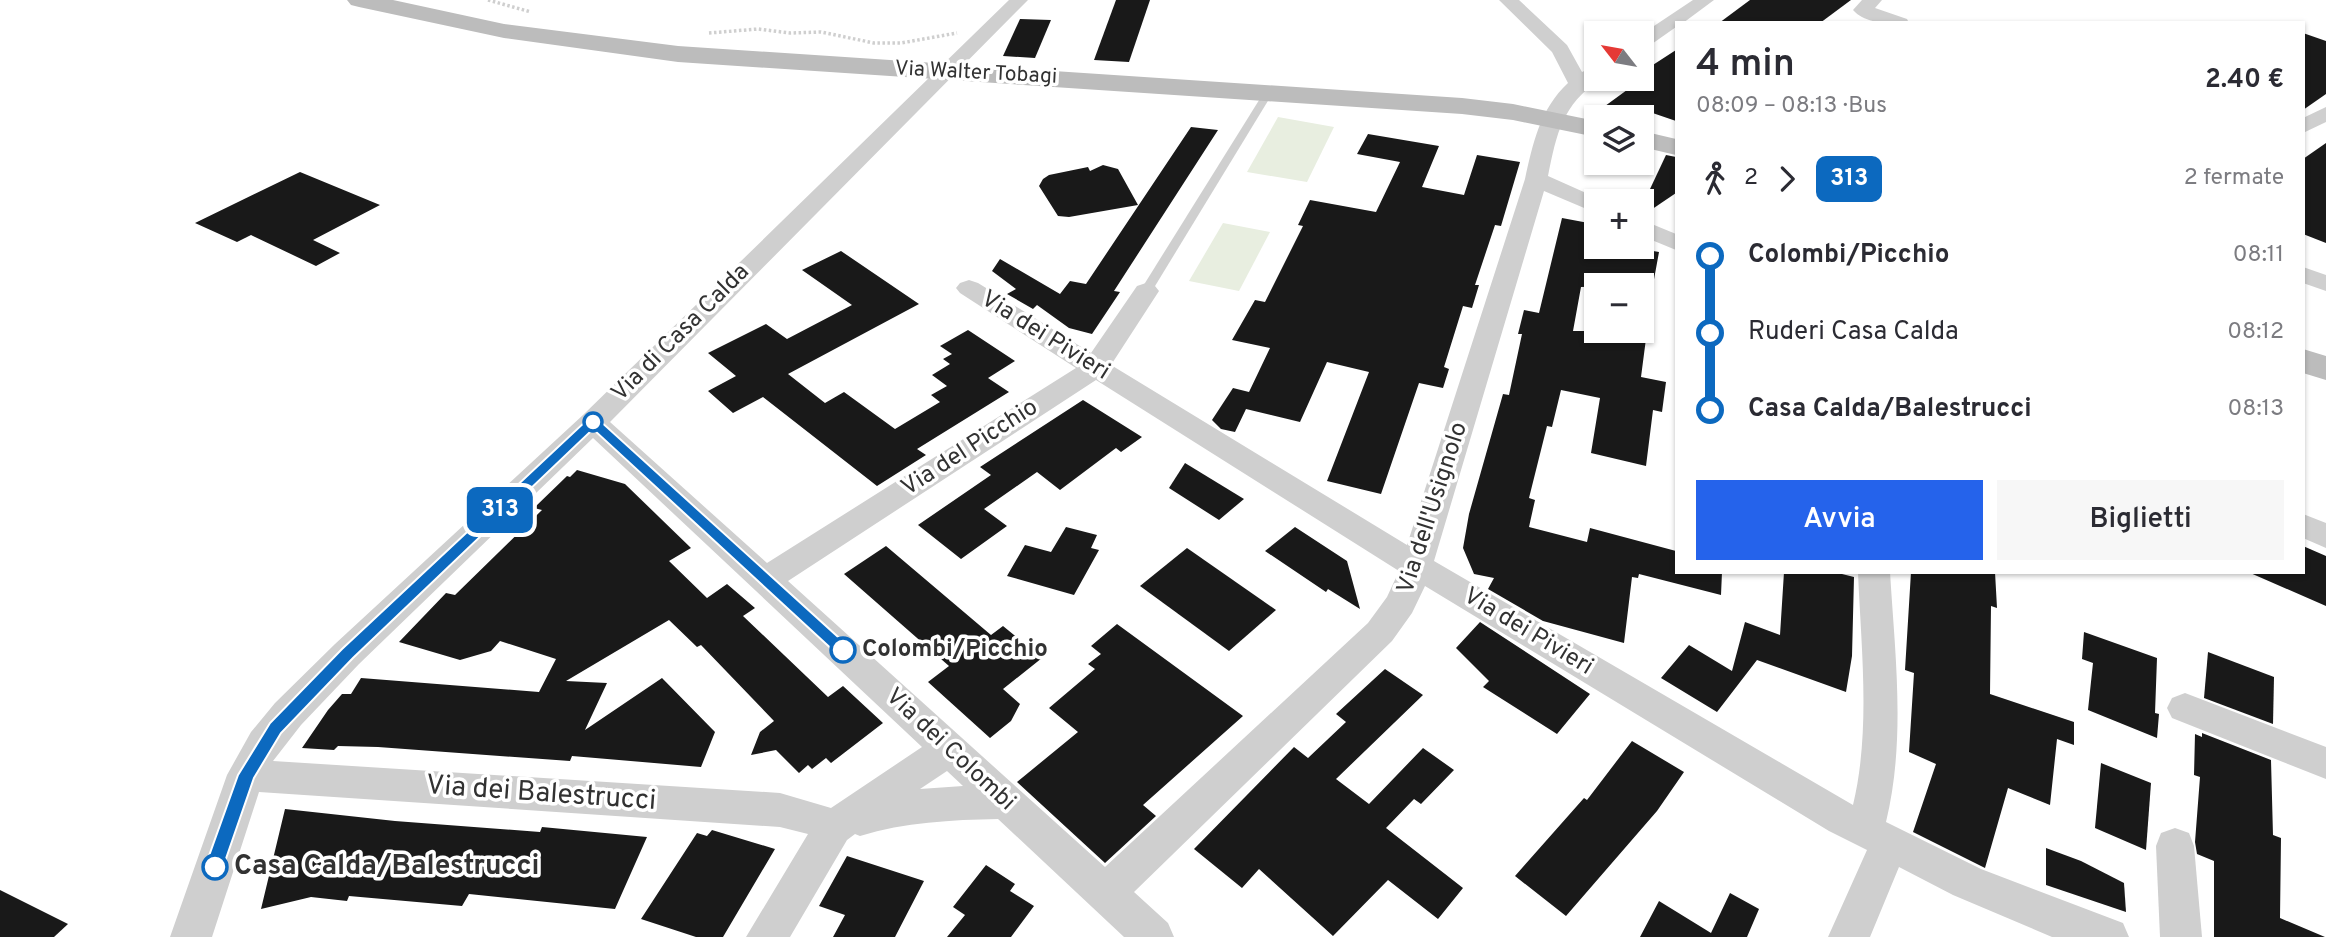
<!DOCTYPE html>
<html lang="it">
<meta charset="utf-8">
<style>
body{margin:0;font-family:Overpass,sans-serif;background:#f7f7f7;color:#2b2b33;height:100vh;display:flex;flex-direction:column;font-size:26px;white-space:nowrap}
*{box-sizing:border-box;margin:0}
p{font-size:23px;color:#7c7c81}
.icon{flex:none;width:38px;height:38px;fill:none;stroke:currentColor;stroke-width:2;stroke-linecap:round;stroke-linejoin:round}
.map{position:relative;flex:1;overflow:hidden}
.drawer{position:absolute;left:1675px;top:21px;width:630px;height:553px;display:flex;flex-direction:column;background:#fff;border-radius:0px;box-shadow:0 2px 5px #0004}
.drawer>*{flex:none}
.badge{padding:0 14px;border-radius:10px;font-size:24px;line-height:46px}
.needle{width:46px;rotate:301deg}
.tools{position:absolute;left:1584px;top:21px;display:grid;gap:14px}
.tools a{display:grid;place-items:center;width:70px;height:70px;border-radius:0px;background:#fff;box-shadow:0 2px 5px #0004;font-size:35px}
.map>.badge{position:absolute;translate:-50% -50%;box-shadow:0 0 0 4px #fff}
.legs{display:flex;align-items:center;gap:10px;height:77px;padding:0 21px;font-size:23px}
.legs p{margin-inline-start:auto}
.headline{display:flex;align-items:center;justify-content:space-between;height:119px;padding:0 21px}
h1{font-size:38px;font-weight:600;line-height:52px}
.primary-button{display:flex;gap:14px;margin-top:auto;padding:14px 21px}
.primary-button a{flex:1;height:80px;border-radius:0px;background:#2563eb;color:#fff;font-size:28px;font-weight:600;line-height:80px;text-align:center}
.primary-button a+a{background:#f7f7f7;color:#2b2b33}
ul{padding:0 21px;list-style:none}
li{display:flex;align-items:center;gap:24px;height:77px;font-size:26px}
li i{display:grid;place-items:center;width:10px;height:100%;margin:0 9px;background:currentColor}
li i::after{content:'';width:18px;height:18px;margin:-9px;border:5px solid;border-radius:50%;background:#fff}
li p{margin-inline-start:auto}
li:first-child i{background:linear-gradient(#0000 50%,currentColor 0)}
li:last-child i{background:linear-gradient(currentColor 50%,#0000 0)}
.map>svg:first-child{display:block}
</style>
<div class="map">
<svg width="2326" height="937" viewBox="0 0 2326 937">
<rect width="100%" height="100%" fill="#fff"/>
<g fill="#e8eee0">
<polygon points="1278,117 1334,127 1307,182 1247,172"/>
<polygon points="1223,223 1270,232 1239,291 1189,281"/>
</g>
<g fill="#191919">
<polygon points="1116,0 1150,0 1129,62 1094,60"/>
<polygon points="1750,0 1851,0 1820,23 1719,23"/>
<polygon points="1020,19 1051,20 1035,58 1003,56"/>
<polygon points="2303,33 2326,41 2326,94 2303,110"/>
<polygon points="1676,50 1676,121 1638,108 1626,117 1590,117 1642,79 1642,72"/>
<polygon points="1191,127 1218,130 1114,291 1120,292 1092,334 1069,328 1037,305 1033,309 1007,294 1016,289 992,271 1000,259 1060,294 1070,281 1086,284"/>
<polygon points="1368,134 1439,146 1422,187 1464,195 1477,155 1520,162 1501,226 1495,225 1475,285 1479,285 1472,308 1463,306 1444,367 1449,369 1443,388 1419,383 1381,494 1327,481 1369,372 1327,362 1300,422 1246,409 1235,432 1221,429 1212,420 1233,388 1249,392 1270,348 1232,340 1255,300 1265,302 1303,226 1298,225 1310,200 1376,212 1400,162 1357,154"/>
<polygon points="2326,143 2326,243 2303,234 2303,159"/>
<polygon points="1666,155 1676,157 1676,193 1642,216 1642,206"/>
<polygon points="1103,165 1118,169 1138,205 1069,217 1058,216 1039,186 1043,179 1049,175 1088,167 1090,171"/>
<polygon points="300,172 380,205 313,240 340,253 316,266 251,235 237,242 195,223"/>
<polygon points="1562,218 1594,224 1589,247 1630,247 1659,252 1653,285 1581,287 1573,331 1647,331 1641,377 1666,382 1662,412 1653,410 1646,466 1591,453 1600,398 1561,390 1552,427 1547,426 1529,498 1535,500 1529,527 1587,542 1590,528 1676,551 1676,572 1722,572 1721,595 1639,574 1638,578 1632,577 1624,643 1543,621 1488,589 1494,578 1474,574 1463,548 1469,514 1503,394 1509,395 1522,334 1518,334 1524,310 1539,313"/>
<polygon points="841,251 919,304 788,374 825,403 844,392 895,429 940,402 931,395 947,386 932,375 950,364 943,359 952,354 940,346 968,330 1015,361 988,378 1009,392 917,449 926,455 877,486 763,397 733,413 708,391 736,376 708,353 766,324 787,339 852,305 802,270"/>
<polygon points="1083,400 1142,437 1121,452 1116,448 1060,490 1037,472 984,509 1007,526 961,559 918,525 991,475 980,467"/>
<polygon points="1185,463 1244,499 1219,520 1169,488"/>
<polygon points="577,470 625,484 691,548 669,561 707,598 727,584 755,608 743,616 828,697 843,686 883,723 831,763 826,758 812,769 808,765 799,773 776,750 751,755 760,732 774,721 701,645 697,647 669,620 566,681 607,683 585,730 662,678 715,732 701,767 572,756 570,761 378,747 338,746 334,750 302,748 328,710 342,694 351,694 361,678 539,692 556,659 500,641 491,651 460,660 399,642 446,593 455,595 542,510 534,508 567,476 570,477"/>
<polygon points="1066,527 1097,535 1091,548 1099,550 1074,595 1007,576 1025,545 1051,552"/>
<polygon points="1295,527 1347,561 1360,609 1328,589 1326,592 1265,551"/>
<polygon points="886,546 991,635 1003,626 1042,658 1003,689 1020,704 1011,721 990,738 928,682 949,666 844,574"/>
<polygon points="2303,546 2326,556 2326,606 2248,572 2303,572"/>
<polygon points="1187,548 1276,610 1229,651 1140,586"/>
<polygon points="1784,572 1834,572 1854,577 1852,656 1846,692 1757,660 1717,712 1661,678 1689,645 1732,671 1745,622 1780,635"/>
<polygon points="1911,572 1995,572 1997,608 1991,606 1990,694 2074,722 2074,745 2057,739 2050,805 2008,788 1985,868 1913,832 1936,764 1909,752 1914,673 1905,670"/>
<polygon points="1480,622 1590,694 1557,734 1483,687 1489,681 1456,648"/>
<polygon points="1117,624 1243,716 1143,805 1156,816 1105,863 1017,782 1078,732 1049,708 1095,669 1088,664 1101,654 1091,646"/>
<polygon points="2084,632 2157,658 2155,713 2159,714 2157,738 2088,710 2093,663 2082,659"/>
<polygon points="2208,652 2274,677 2273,724 2204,698"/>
<polygon points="1385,669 1423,695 1336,779 1369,804 1423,748 1454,770 1421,804 1414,799 1386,828 1463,888 1438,919 1388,880 1333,936 1259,869 1242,888 1194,849 1294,747 1308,758 1346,722 1336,714"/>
<polygon points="2202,733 2271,760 2273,835 2281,838 2280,918 2325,937 2214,937 2214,861 2197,854 2195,842 2200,777 2194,775 2195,734 2202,737"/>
<polygon points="1632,741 1684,772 1657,811 1566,916 1515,876 1584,798 1587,800"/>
<polygon points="2101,763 2151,783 2146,850 2095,828"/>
<polygon points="285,809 395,821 540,832 542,827 647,837 615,909 469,894 462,906 349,896 347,901 311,897 261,909"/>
<polygon points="712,830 775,849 723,937 696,937 641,919 697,833 707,836"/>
<polygon points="2046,848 2081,861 2124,883 2126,912 2046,885"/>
<polygon points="847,856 924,881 895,937 833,937 845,915 819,906"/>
<polygon points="986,865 1015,884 1010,891 1034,906 1011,937 947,937 965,915 953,907"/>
<polygon points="0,890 68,924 54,937 0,937"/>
<polygon points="1730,893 1759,909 1747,937 1640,937 1659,901 1711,933"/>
</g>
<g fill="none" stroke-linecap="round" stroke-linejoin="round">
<g stroke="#cfcfcf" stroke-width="3.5" stroke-dasharray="2.5 2.5" stroke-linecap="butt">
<polyline points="488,0 531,12"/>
<polyline points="709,33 758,29 790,33 821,32 874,43 901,43 957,33"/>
</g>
<polygon fill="#cfcfcf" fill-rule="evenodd" points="1266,89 1274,91 1152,291 1150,294 1142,294 1140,291"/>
<g fill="#cfcfcf" fill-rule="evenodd">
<path d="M1009,0h19l-418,422 157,141 309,-195 -116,-75 -4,-5 4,-5 9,-3 9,3 113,70 46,-67 9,-3 9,3 4,5 -48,74 296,180 118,-366c8,-36 15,-70 43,-96l-16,-31 -53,-52h20l48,45 15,27 14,-6v13h4c-38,27 -43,53 -52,97l56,25h-8v12l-52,-22 -110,370 419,244c18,-75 8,-157 5,-233h32c5,83 16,168 -4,250l95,47 142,54 6,14h-77l-99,-42 -54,-28 -29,70h-42l39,-87 -38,-19 -404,-245 -13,27 -20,28 -258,251 34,31 6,14h-50l-126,-118c-47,1 -93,3 -138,17l-5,-2 -8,6 -57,97h-44l62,-103 -28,-7 -521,-35 -47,145h-42l57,-162 24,-43 24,-29 60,-59 248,-229zM1096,380l303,191 -12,26 -19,26 -263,244 -317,-286zM593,438l329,309 -91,61 -51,-15 -507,-32 28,-36 58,-61zM947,771l16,15 -43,3z"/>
<polygon points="1693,0 1714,0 1683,23 1676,23 1676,27 1649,46 1642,48 1642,34"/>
<path d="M1862,0h20l-7,8 32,11 2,4c-18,0 -43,2 -56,-13z"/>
<polygon points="2326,107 2326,122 2303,133 2303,118"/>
<polygon points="1642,220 1676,234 1676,250 1642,236"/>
<polygon points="2303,267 2326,275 2326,291 2303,283"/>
<polygon points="2303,514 2326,523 2326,548 2303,538"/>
<polygon points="2185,693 2326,747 2326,779 2172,718 2167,708 2172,698"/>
<polygon points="2175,828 2189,833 2194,846 2202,937 2160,937 2156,846 2161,833"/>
</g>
<g fill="#bcbcbc" fill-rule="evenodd">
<polygon points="347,0 393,0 504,24 678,46 1462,98 1513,104 1596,121 1596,137 1513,120 1462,114 678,62 504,38 359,7 351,5"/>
<polygon points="1642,131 1676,139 1676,155 1642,147"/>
<polygon points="2303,349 2326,356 2326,380 2303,373"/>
</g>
</g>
<polygon fill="#0c69bf" stroke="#fff" stroke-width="2" points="593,417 598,419 848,646 851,650 848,654 837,654 593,429 353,658 281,733 254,778 221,873 215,875 208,873 205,867 238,775 270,723 342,649 588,419"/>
<g fill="#fff" stroke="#0c69bf" stroke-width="3.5">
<circle cx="593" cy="422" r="9"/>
<circle cx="843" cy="650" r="12"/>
<circle cx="215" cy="867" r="12"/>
</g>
<g text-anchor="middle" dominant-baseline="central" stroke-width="7" stroke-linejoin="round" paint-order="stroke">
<g font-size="21" fill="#323232" stroke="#fff">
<text transform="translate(976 73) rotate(3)">Via Walter Tobagi</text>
</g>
<g font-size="24" fill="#323232" stroke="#fff">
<text transform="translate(681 333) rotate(-45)">Via di Casa Calda</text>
<text transform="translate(1045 336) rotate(32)">Via dei Pivieri</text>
<text transform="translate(970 448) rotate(-33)">Via del Picchio</text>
<text transform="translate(1433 508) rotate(-72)">Via dell'Usignolo</text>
<text transform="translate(1528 632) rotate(31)">Via dei Pivieri</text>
<text transform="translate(950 750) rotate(43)">Via dei Colombi</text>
</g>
<g font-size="24" font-weight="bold" fill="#323232" stroke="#fff" text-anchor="start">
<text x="862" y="650">Colombi/Picchio</text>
</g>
<g font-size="28" fill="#323232" stroke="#fff">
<text transform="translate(541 794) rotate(4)">Via dei Balestrucci</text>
</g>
<g font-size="28" font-weight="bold" fill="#323232" stroke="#fff" text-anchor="start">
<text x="234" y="867">Casa Calda/Balestrucci</text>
</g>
</g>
</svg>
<div class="tools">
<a><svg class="needle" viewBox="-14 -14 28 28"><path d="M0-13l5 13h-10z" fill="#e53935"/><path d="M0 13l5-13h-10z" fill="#7c7c81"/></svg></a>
<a><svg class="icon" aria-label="layers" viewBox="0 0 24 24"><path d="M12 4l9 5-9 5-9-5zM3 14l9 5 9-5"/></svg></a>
<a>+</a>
<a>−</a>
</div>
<b class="badge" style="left:500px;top:510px;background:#0c69bf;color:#fff">313</b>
<section class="drawer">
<div class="headline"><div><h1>4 min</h1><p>08:09 – 08:13 · Bus</p></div><b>2.40 €</b></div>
<div class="legs"><svg class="icon" aria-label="walk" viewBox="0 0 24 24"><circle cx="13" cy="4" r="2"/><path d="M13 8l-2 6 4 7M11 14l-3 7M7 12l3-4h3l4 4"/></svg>2<svg class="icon" aria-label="forward" viewBox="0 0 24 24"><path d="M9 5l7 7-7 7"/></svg><b class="badge" style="background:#0c69bf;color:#fff">313</b><p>2 fermate</p></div>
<ul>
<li><i style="color:#0c69bf"></i><b>Colombi/Picchio</b><p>08:11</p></li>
<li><i style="color:#0c69bf"></i><span>Ruderi Casa Calda</span><p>08:12</p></li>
<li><i style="color:#0c69bf"></i><b>Casa Calda/Balestrucci</b><p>08:13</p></li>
</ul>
<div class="primary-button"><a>Avvia</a><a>Biglietti</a></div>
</section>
</div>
